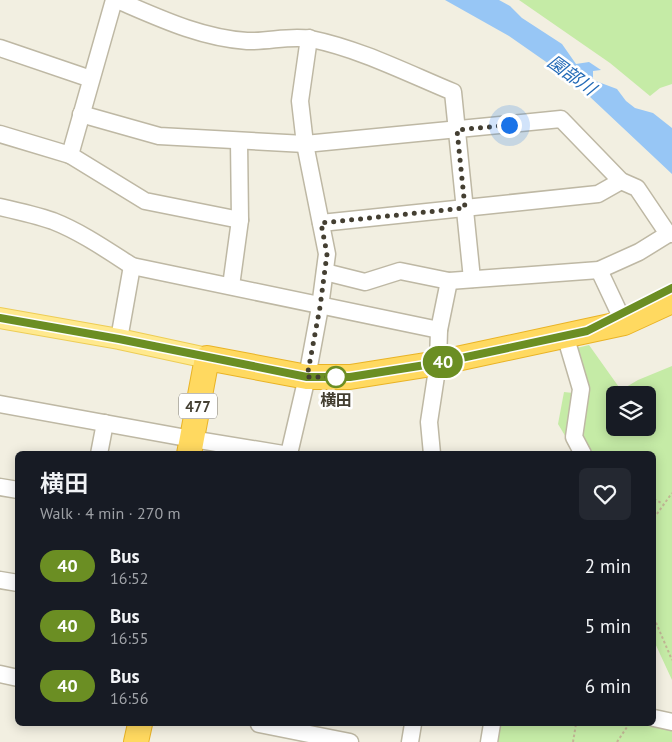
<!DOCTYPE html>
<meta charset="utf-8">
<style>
body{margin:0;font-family:"PT Sans","Noto Sans JP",sans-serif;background:#242831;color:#f1f3f6;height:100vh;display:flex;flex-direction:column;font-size:19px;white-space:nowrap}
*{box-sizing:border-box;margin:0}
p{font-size:16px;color:#9ea1a6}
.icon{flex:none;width:28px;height:28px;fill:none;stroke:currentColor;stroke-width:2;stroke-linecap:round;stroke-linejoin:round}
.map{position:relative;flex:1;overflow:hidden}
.sheet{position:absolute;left:15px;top:451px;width:641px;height:275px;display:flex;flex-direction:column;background:#171b24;border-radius:8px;box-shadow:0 2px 12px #0003}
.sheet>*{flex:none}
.badge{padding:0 10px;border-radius:16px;font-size:18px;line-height:32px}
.tools{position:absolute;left:606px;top:386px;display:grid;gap:10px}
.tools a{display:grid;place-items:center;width:50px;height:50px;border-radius:8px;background:#171b24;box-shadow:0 2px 12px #0003;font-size:25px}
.you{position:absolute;width:25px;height:25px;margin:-12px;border:4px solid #fff;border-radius:50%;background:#1a73e8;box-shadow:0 0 0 8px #1a73e833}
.map>.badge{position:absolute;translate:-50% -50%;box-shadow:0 0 0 2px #fff}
.round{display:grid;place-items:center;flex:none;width:52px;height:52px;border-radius:8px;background:#242831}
.head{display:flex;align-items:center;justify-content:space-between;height:85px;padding:0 25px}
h1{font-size:24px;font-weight:600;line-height:38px}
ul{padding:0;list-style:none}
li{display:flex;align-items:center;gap:15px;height:60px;padding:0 25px}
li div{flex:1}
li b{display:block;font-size:19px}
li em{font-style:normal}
li .badge{min-width:55px;font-weight:700;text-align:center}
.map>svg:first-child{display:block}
</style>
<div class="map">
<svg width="672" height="742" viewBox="0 0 672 742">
<rect width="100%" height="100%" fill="#f2efe1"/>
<g fill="#c5eba6" fill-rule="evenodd">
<polygon points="519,0 672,0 672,84 660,88 650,96 610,63"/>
<path d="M589,345l32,45 17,-10 34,-14v314l-18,-39v-187h-78l-18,-30 6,-32 9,1 1,-9 -10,-33zM615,395h33v33h-33z"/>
<polygon points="497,724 654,724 672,726 672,742 494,742"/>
</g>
<polygon fill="#97c6f5" points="445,0 499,0 510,6 522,18 562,44 576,64 589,62 601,70 593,71 593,80 617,89 626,101 635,108 653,113 672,128 672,174 572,80 509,36"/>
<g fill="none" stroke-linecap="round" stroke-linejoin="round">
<defs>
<g id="minor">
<path d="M117,0c42,18 84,38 130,41 22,1 43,-6 64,-2 49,10 96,34 142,53l19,187"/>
<polyline points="0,48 91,79"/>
<polyline points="81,114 159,136 305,144 561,119 621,181 637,188 668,234"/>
<polyline points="0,134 70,155 145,201 240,220"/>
<polyline points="70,155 114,0"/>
<path d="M0,207c18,4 36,8 53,14 28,11 54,29 79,45l307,64"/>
<polyline points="321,223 598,194 621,181"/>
<polyline points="599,270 624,323"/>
<polyline points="325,272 365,282 400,271 449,281 599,270 639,252 668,234 672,234"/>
<polyline points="231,286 240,220 239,141"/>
<polyline points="565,335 581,389 574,437 583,454"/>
<polyline points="119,339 132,266"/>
<polyline points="0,404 192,439 283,454"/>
<polyline points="99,454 105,423"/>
<polyline points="289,454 307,377 320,307 327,254 305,144 300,101 309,38"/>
<polyline points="432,454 429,422 438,363 439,330 449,281"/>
<polyline points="0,487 18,490"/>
<polyline points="0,580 18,583"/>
<polyline points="0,674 18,678"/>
<polyline points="654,718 672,722"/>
<polyline points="259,724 350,742"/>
<polyline points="410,742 413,724"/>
<polyline points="489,742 492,724"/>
</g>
<polyline id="major" points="0,318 119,339 207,358"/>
<g id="highway">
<polyline points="189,454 207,358 307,377 350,377 438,363 624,323 672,301"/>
<polyline points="136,742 140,724"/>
</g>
</defs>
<use href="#minor" stroke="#beb8a4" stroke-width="19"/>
<use href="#major" stroke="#edcd55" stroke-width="22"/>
<use href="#highway" stroke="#e9b325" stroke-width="26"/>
<g stroke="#c1b594" stroke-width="2" stroke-dasharray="2.5 2.5" stroke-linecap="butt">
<polyline points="654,499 663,504"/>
<polyline points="654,518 672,493"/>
<polyline points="654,618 672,660"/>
<polyline points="573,742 576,724"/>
<polyline points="617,742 629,724"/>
</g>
<use href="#minor" stroke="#fff" stroke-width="16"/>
<use href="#major" stroke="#ffe98e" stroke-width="20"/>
<use href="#highway" stroke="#ffd960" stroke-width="24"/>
</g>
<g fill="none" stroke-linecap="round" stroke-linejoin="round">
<defs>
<polyline id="line" points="0,318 119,339 307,377 350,377 438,363 587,331 672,288"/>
</defs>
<use href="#line" stroke="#fff" stroke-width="11"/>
<use href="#line" stroke="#6b8e23" stroke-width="8"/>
<polyline stroke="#443f32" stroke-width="5" stroke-dasharray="0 9" points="336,377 307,377 320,307 327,254 321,223 465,208 457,130 509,125"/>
</g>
<circle fill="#fff" stroke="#6b8e23" stroke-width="2.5" cx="336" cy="377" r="10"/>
<g text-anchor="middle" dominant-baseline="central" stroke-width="5" stroke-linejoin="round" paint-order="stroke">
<rect fill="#fff" stroke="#7c7970" stroke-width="1" x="179" y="393.5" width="38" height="25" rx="4"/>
<g font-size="15" font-weight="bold" fill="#443f32">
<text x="198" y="406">477</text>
</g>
<g font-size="16" font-weight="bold" fill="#443f32" stroke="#fff">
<text x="336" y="400">横田</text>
</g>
<g font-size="18" font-style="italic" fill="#246bb7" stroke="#fff">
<text transform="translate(572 75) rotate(36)">園部川</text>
</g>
</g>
</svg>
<div class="tools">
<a><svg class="icon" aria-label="layers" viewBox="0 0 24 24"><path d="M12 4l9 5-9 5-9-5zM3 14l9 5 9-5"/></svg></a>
</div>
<div class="you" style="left:509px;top:125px"></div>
<b class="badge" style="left:443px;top:362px;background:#6b8e23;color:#fff">40</b>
<section class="sheet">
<div class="head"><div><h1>横田</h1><p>Walk · 4 min · 270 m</p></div><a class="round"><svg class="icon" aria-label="heart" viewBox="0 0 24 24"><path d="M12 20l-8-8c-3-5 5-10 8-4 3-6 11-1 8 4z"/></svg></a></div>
<ul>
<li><span class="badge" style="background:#6b8e23;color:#fff">40</span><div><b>Bus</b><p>16:52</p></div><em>2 min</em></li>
<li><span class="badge" style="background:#6b8e23;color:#fff">40</span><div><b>Bus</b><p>16:55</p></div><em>5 min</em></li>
<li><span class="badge" style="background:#6b8e23;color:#fff">40</span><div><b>Bus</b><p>16:56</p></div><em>6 min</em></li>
</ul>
</section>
</div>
